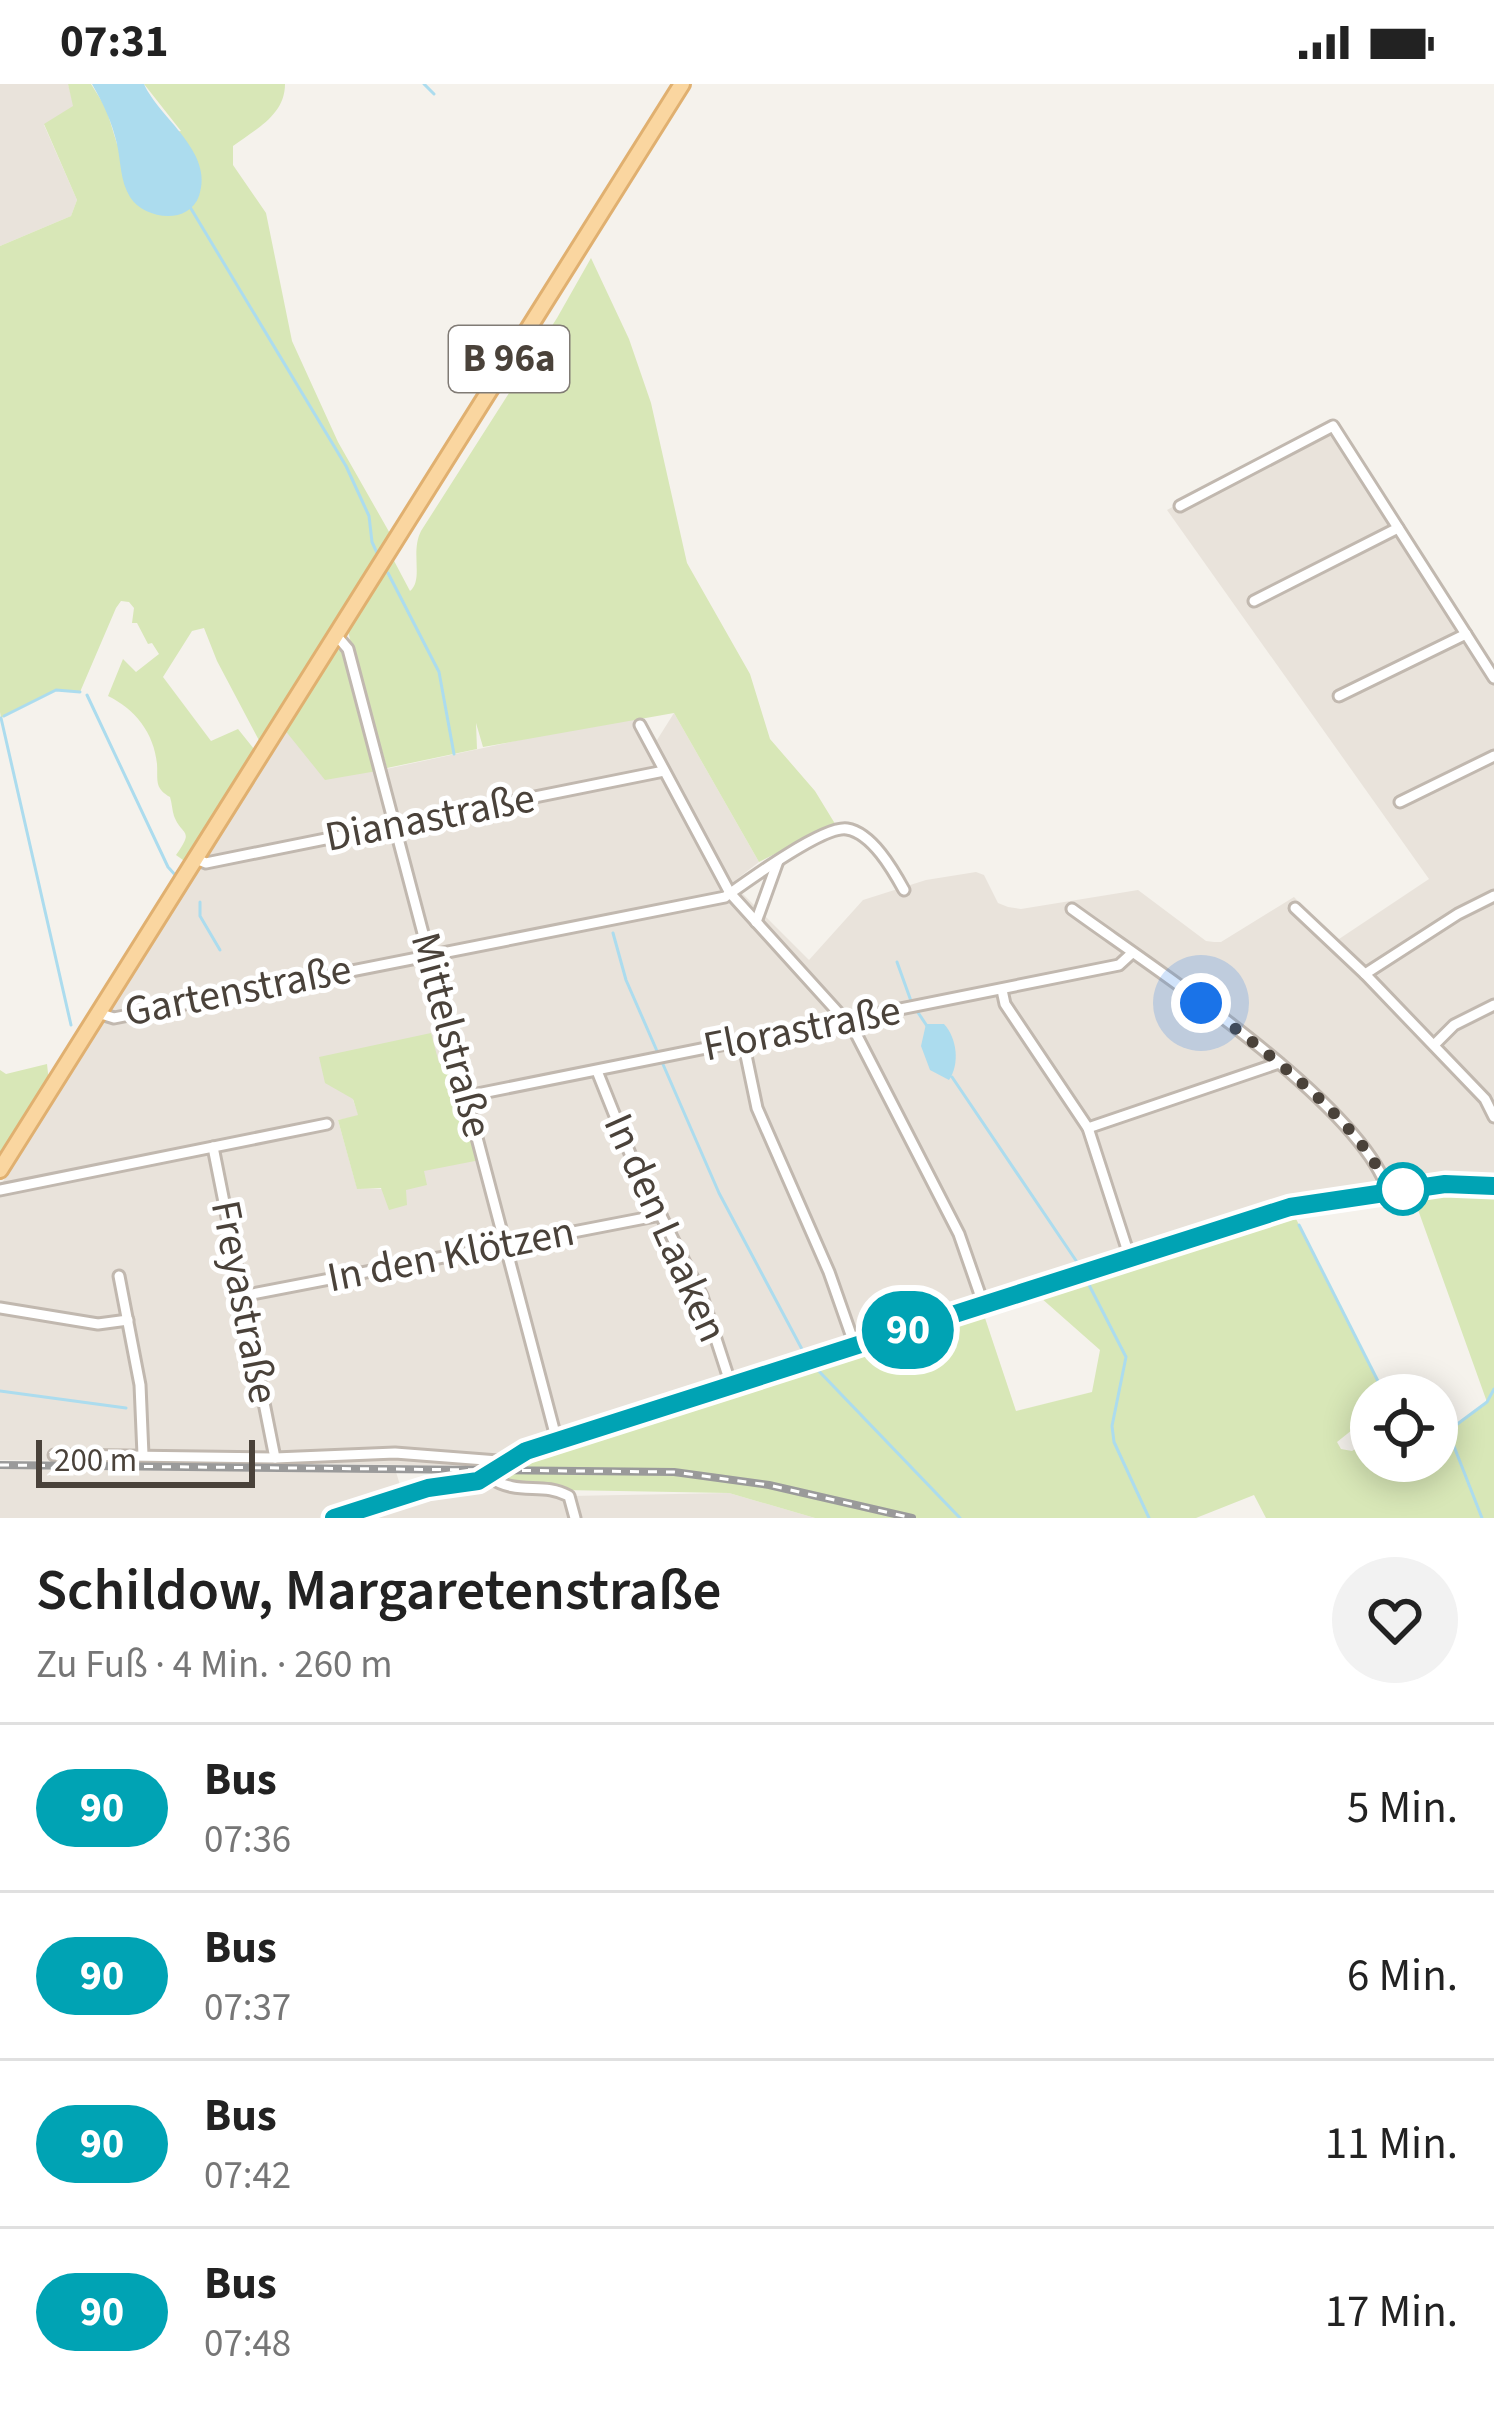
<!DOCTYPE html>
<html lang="de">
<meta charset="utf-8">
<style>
body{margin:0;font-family:"Source Sans 3",sans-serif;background:#f2f2f2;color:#222;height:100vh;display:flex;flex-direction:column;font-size:45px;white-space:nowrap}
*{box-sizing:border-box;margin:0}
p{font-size:39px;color:#767676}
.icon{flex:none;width:66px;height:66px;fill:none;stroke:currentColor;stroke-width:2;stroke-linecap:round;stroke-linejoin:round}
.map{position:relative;height:1434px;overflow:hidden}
.sheet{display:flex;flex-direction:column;background:#fff;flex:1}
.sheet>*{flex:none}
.badge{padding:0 24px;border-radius:39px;font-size:42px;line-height:78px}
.controls{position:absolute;left:1350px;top:1290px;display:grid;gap:24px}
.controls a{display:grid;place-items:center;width:108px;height:108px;border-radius:50%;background:#fff;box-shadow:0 6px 30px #0003;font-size:60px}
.scale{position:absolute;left:36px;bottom:30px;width:219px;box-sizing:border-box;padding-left:12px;border:6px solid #4a423a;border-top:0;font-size:33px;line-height:42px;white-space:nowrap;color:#4a423a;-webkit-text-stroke:9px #fff;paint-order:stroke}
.you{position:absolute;width:60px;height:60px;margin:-30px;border:9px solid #fff;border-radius:50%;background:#1a73e8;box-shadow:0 0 0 18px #1a73e833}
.map>.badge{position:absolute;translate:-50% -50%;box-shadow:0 0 0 6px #fff}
.round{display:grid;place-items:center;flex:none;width:126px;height:126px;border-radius:63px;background:#f2f2f2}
.summary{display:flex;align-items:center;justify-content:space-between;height:204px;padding:0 36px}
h1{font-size:57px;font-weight:600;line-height:90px}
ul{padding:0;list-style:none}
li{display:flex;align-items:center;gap:36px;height:168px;padding:0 36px;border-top:3px solid #e0e0e0}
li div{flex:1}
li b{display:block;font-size:45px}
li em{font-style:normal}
li .badge{min-width:132px;font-weight:700;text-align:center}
.status{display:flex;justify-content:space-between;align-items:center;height:84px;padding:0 60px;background:#fff;direction:ltr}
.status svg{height:33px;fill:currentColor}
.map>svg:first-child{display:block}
</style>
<div class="status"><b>07:31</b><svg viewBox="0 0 49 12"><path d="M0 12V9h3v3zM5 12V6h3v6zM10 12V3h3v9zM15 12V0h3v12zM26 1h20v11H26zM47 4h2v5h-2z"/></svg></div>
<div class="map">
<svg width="1494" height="1434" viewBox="0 0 1494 1434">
<rect width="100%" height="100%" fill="#f5f2ec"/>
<g fill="#e9e3db" fill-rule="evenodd">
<polygon points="0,0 68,0 74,22 44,41 77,116 71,132 0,162"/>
<path d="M1331,337l163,244v512l-48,2 -156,28 -798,259 -492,-6v-273l41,-74 243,-384 93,42 263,-57 17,26 17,-27 85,149 -27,21 77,77 54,-60 63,-20 50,-8 8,3 14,28 10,4 13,2 117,-19 68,51 8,1h7l73,-45 42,44 93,-62 -262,-369zM452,977l-29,110 -18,19 -48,-2 -19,-68 21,-4 -6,-16z"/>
<polygon points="0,1385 396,1388 400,1401 427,1394 489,1393 569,1412 729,1409 815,1434 0,1434"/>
</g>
<g fill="#d8e7b7">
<path d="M68,0h23l15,24 11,36 64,-13 -37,-47h141c0,31 -29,45 -52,62v19l33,48 26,128 46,101 54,95 -130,209 -45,-85 -13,-33 -12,3 -29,46 48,64 27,-12 20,25 -68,111 -14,-10c19,-27 6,-18 -2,-39 -2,-6 -2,-13 -4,-19 -16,-9 -12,-17 -13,-33 -3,-31 -22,-55 -49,-68l15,-37 13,13 23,-18 -7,-11 -4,1 -11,-21h-5l2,-15 -5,-6 -8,-1 -5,7 -36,84 -24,-2 -55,28 -1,-6v-466l71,-30 6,-16 -33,-76 29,-18z"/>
<path d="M591,174l38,81 22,64 36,160 63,111 20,65 45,52 22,36 -11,1 -67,34 -85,-149 -191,34 -7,-24 1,26 -90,19 -36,-124 -4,-18 45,-69 18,34c14,-12 0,-38 11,-60l136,-213z"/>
<polygon points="338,566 346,567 377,687 325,696 284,645"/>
<polygon points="431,949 439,979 452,976 480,1076 424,1087 427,1101 406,1106 407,1121 389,1126 381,1104 357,1105 338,1036 358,1031 353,1015 325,999 319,973"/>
<polygon points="47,980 49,998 0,1077 0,986 6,990"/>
<polygon points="1494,1102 1494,1434 1266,1434 1254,1411 1196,1434 815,1434 729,1409 508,1405 493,1396 510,1381 536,1369 982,1225 1016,1327 1092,1308 1100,1266 1032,1206 1290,1123 1385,1311 1371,1311 1371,1340 1367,1334 1337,1358 1341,1365 1352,1367 1371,1355 1371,1377 1437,1377 1437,1350 1448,1347 1487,1318 1412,1109"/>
</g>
<g fill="#acdcee">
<path d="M92,0h52c15,34 71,68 55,112 -11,30 -55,23 -69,1 -10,-16 -9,-35 -13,-53 -5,-22 -14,-41 -25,-60z"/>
<path d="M926,940h18c13,14 16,40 5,56l-19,-10 -9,-24z"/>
</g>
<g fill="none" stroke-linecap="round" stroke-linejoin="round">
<g stroke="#acdcee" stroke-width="3">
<polyline points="424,0 434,10"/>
<polyline points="190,123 346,382 369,432 372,458 378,471"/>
<polyline points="388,489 439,588 454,670"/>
<polyline points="87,611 168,783 177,793"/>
<polyline points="4,632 56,606 80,608"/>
<polyline points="1,634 71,941"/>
<polyline points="200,818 200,832 220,866"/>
<polyline points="613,849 626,896 657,967"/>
<polyline points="897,878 911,917"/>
<polyline points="917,927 927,942"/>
<polyline points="662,978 719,1109 804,1269"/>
<polyline points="952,993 1079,1181"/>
<polyline points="1299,1141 1385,1311"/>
<polyline points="1087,1197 1126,1273 1112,1342 1114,1358 1149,1434"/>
<polyline points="814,1282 960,1434"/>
<polyline points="0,1307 126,1324"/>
<polyline points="1448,1347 1487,1318 1494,1305"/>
<polyline points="1437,1350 1448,1347 1482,1434"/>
</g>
<defs>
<g id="minor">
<polyline points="1180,422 1333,342 1494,594"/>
<polyline points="1254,517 1398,444"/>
<polyline points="336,551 348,565 557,1357"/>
<polyline points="1339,612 1466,550"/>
<polyline points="640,641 730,809 854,946 959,1150 984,1222"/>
<polyline points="1400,718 1494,672"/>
<polyline points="196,775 206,779 664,687"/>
<polyline points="1494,812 1458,830 1365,890 1485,1015 1494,1033"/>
<polyline points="1295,824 1365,890"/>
<path d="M1072,825c78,57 288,193 316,282"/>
<polyline points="756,838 778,777"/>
<polyline points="1002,906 1005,920 1088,1044 1130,1174"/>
<path d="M98,929l16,5 611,-121c21,-15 99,-72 122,-68 25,4 46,41 57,61"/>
<polyline points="743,957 757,1024 829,1188 855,1262"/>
<polyline points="1434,961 1454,941 1494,921"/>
<polyline points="597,987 633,1077 702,1212 731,1301"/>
<polyline points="467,1012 1119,881 1132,869"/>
<polyline points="1088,1044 1279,979"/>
<polyline points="213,1063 275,1374"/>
<polyline points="0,1106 327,1040"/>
<polyline points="119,1192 140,1301 143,1371"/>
<polyline points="242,1212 661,1131"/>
<polyline points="0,1224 98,1240 128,1236"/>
<polyline points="54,1371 275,1374 395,1369 498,1377 504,1381"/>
<path d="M489,1393c30,20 52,4 80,19l6,22"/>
</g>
<polyline id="secondary" points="334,1434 428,1404 478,1397 526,1367 1290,1123 1445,1100 1494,1102"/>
<polyline id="primary" points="0,1086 682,0"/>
</defs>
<use href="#minor" stroke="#c1b8af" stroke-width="15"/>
<use href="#secondary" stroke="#d6c1a0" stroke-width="18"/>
<use href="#primary" stroke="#e0b070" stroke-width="20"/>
<use href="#minor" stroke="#fff" stroke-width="9"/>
<use href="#secondary" stroke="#fdeccf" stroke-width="12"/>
<use href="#primary" stroke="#fad6a0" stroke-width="14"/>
<defs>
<polyline id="rail" points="0,1381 674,1388 769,1401 912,1434"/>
</defs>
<use href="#rail" stroke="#9a9a9a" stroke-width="8"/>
<use href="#rail" stroke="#fff" stroke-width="3" stroke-dasharray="9" stroke-linecap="butt"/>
</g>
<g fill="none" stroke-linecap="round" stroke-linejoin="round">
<defs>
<polyline id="line" points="334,1434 428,1404 478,1397 526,1367 1290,1123 1445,1100 1494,1102"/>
</defs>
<use href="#line" stroke="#fff" stroke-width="27"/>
<use href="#line" stroke="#00a3b4" stroke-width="18"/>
<path stroke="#4a423a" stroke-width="12" stroke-dasharray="0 21.6" d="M1201,919c54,40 167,123 187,188l15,-2"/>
</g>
<circle fill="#fff" stroke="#00a3b4" stroke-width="6" cx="1403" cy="1105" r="24"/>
<g text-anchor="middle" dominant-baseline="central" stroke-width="10" stroke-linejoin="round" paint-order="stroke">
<rect fill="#fff" stroke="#807b75" stroke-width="3" x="449" y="242" width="120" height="66" rx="9"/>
<g font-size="39" font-weight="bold" fill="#4a423a">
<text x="509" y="275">B 96a</text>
</g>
<g font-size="42" fill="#4a423a" stroke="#fff">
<text transform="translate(430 734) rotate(-11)">Dianastraße</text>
<text transform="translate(238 907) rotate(-11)">Gartenstraße</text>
<text transform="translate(802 945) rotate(-11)">Florastraße</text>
<text transform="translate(451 951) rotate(75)">Mittelstraße</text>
<text transform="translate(665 1144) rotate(66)">In den Laaken</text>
<text transform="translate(451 1171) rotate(-11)">In den Klötzen</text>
<text transform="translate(244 1218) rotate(79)">Freyastraße</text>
</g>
</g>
</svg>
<div class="controls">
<a><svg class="icon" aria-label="locate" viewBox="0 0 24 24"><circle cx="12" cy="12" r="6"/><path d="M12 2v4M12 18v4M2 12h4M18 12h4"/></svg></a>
</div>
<div class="scale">200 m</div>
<div class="you" style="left:1201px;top:919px"></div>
<b class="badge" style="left:908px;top:1246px;background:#00a3b4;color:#fff">90</b>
</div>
<section class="sheet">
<div class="summary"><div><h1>Schildow, Margaretenstraße</h1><p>Zu Fuß · 4 Min. · 260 m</p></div><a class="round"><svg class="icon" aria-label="heart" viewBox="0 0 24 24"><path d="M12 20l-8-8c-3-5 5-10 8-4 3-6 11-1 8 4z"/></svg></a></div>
<ul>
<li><span class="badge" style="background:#00a3b4;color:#fff">90</span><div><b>Bus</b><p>07:36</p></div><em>5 Min.</em></li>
<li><span class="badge" style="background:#00a3b4;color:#fff">90</span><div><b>Bus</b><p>07:37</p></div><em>6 Min.</em></li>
<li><span class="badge" style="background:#00a3b4;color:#fff">90</span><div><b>Bus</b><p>07:42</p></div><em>11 Min.</em></li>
<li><span class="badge" style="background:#00a3b4;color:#fff">90</span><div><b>Bus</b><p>07:48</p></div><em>17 Min.</em></li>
</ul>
</section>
